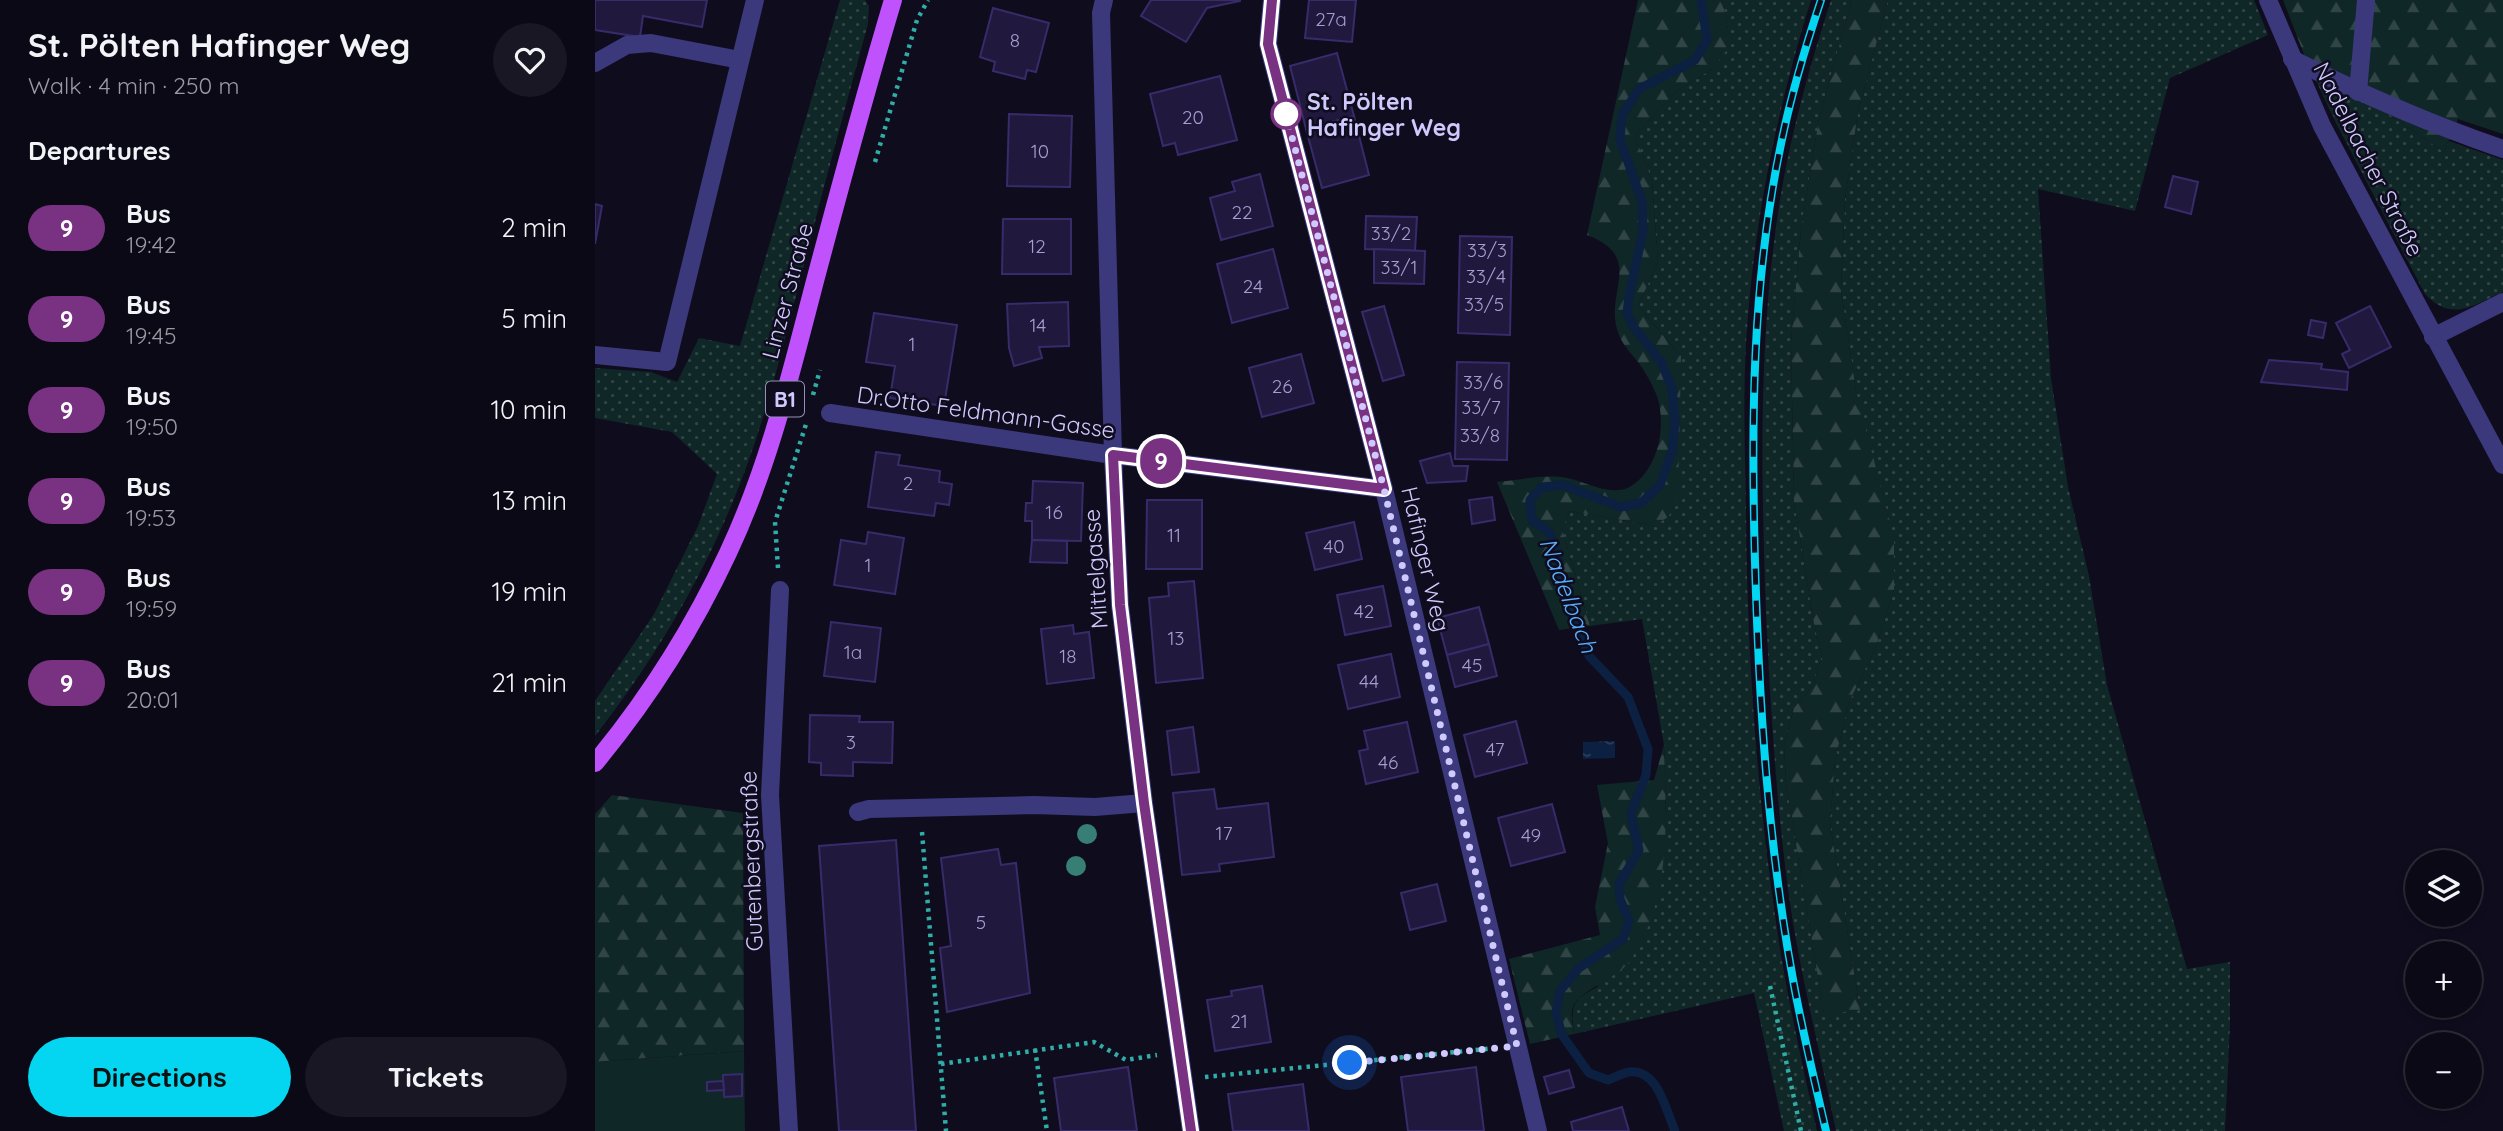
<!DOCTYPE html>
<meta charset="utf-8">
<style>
body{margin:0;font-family:Quicksand,sans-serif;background:#191723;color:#f1f3f6;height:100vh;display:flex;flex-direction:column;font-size:26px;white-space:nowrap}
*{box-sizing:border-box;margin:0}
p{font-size:23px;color:#9a9aa1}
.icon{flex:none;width:38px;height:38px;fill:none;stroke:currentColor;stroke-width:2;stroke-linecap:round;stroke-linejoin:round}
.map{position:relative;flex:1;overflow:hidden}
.side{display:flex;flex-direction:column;background:#0b0916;width:595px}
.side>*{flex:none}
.badge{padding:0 14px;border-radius:23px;font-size:24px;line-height:46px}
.controls{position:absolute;left:1810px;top:850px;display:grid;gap:14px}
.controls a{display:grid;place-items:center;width:77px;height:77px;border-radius:50%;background:#0b0916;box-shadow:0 4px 10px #0003,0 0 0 2px #2b2a35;font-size:35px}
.you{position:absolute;width:35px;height:35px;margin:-18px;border:5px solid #fff;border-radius:50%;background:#1a73e8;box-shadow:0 0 0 10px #1a73e833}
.map>.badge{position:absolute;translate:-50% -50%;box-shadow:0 0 0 4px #fff}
h2{padding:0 28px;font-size:26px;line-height:63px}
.round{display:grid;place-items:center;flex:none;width:74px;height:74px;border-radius:37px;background:#191723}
.summary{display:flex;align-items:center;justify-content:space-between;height:119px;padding:0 28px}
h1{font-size:33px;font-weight:800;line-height:52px}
.action{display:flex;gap:14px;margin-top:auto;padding:14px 28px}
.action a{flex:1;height:80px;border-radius:42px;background:#04d5f0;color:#111;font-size:28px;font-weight:800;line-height:80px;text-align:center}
.action a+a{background:#191723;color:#f1f3f6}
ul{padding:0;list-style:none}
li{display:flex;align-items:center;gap:21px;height:91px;padding:0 28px}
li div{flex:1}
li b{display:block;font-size:26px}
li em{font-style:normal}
li .badge{min-width:77px;font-weight:700;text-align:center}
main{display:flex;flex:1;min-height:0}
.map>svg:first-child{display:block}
</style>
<main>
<section class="side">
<div class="summary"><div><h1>St. Pölten Hafinger Weg</h1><p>Walk · 4 min · 250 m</p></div><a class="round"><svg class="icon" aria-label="heart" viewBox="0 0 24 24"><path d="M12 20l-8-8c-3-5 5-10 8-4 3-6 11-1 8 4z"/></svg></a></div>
<h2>Departures</h2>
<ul>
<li><span class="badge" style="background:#793182;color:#fff">9</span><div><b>Bus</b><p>19:42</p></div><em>2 min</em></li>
<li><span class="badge" style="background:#793182;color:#fff">9</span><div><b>Bus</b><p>19:45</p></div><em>5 min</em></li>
<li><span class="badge" style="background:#793182;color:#fff">9</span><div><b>Bus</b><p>19:50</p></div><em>10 min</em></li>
<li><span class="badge" style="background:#793182;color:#fff">9</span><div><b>Bus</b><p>19:53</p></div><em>13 min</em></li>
<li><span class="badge" style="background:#793182;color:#fff">9</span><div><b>Bus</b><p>19:59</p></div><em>19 min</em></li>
<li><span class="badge" style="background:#793182;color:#fff">9</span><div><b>Bus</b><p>20:01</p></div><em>21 min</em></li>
</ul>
<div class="action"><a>Directions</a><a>Tickets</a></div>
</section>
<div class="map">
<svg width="1908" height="1131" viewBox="0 0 1908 1131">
<defs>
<pattern id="grass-dots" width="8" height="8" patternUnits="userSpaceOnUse" patternTransform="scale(1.75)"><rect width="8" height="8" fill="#0f2727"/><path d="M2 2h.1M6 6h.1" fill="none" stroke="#314547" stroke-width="1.8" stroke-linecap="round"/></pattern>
<pattern id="forest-firs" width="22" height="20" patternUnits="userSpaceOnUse" patternTransform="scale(1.75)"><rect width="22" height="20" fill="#0f2727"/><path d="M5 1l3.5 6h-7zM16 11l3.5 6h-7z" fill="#314547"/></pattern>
<pattern id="water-ripples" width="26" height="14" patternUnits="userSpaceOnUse" patternTransform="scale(1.75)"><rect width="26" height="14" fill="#0c2041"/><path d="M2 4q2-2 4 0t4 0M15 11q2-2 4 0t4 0" fill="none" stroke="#2e3f5e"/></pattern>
</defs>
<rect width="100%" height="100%" fill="#0f0c1e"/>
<g fill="url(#grass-dots)">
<path d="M245,0h25l4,6 -1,18c-22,80 -44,161 -64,241 -20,77 -38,155 -68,229 -35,87 -83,168 -141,242v-35l59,-87 44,-88 19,-52 -45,-42 -77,-14v-50l56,4 26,10 22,-44 41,8z"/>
<path d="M1127,0h89c-35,112 -58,226 -65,344 -3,55 -1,111 0,166 1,138 10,276 30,412 10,71 26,140 41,209h-33l-30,-138 -180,41c-3,-29 -3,-33 23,-47l69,-176 -2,-66 -22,-126 -52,7 -28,-97 8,-18 85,15 26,-170 -43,-50 20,-44 -6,-81 -17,-46 43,-45 36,-22 14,-39z"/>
<path d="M1236,0h21l-33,118 -18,111 -10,112 3,160 20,123 8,31 -9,30 -19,23 -10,37 2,38 38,230 36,-3 -30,-187 5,-63 14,-58 27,-55 18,-57 -38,-199 -15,-101 4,-91 13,-87 30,-112h366l14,35 -98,43 -35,133 -97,-22 13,189 17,109 21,89 18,109 80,284 43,-7v63l-5,106h-389c-14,-69 -31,-138 -43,-208 -16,-103 -22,-206 -27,-309 -5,-138 -8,-278 14,-414 11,-68 30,-135 51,-200z"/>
<path d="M1710,57l139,95 5,-11 54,19v132c-30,13 -51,31 -78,2l-90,-173z"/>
</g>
<g fill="url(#forest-firs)">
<path d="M1043,0h84l6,29 -2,22 -12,17 -36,22 -43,45 17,46 6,81 -20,44 43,50 -3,141 -9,19 -14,10 -85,-15 -8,18 28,97 -31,4 -62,-148c21,-2 44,-7 64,-5 23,2 50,23 72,8 24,-17 32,-53 26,-82 -2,-9 -8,-21 -13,-29 -7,-14 -22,-25 -27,-39 -17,-42 28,-77 -32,-100z"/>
<polygon points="1257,0 1293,0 1263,112 1250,199 1246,290 1261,391 1299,538 1299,590 1281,647 1254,702 1240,760 1235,823 1265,1010 1229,1014 1191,783 1189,745 1199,708 1218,685 1227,655 1219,624 1199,501 1196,341 1206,229 1224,118"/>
<polygon points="1688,0 1908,0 1908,134 1863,119 1849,152 1710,57"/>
<path d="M1069,745c2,72 9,153 -34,216 -12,17 -52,30 -57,46 -3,8 0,19 1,27l-44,10 -21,-85 91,-24 -5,-28 13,-64 -11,-58 57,-5z"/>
<polygon points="17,795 148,813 149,1051 0,1062 0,814"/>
</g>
<polygon fill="#0f2727" points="149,1051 150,1131 0,1131 0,1062"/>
<polygon fill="url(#water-ripples)" points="1020,741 1020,758 988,759 988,742"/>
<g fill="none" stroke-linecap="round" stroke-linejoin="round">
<path stroke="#0c2041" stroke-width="9" d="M1080,1131c-9,-20 -17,-63 -46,-59 -7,1 -15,6 -21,8l-19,-7 -27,-38 -6,-22 4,-22 19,-23 44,-29 6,-18 -9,-22 -1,-15 20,-34 -8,-37 15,-38 2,-26 -20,-52 -39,-41 -29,-75 -2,-26 -9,-23 -17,-12 -2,-20 12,-13 21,-2 58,22 20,-4 19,-18 12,-33 3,-30 -3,-34 -11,-26 -28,-36 -6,-13 2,-17 14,-64 -1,-31 -22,-61 2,-25 17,-26 56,-29 12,-20 -6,-40"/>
</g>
<g fill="#21183e" stroke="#382b6a" stroke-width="2">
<polygon points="0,0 112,0 107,27 48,16 45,37 0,30"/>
<polygon points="556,0 645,0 645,1 612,8 591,42 546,16"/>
<polygon points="714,0 761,0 757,42 710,38"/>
<polygon points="398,8 454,23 441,72 432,70 430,79 398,71 400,62 385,57"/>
<polygon points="742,53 759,116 711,129 695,66"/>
<polygon points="625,76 642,140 583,155 580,143 568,146 555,94"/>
<polygon points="414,114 477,116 475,187 412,186"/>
<polygon points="759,116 774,175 727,188 711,129"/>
<polygon points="665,174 678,226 626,240 615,198 640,191 637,182"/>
<polygon points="1578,176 1603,182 1596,214 1570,207"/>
<polygon points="0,204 7,206 0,244"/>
<polygon points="771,216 822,217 820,251 770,249"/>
<polygon points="408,219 476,219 476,274 407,274"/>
<polygon points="865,236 917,237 915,335 863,333"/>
<polygon points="678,249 693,308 637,323 622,264"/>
<polygon points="779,249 830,251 829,284 779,283"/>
<polygon points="473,302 474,346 444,347 447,358 419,366 414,348 412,304"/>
<polygon points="789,306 809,375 788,381 767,312"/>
<polygon points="1775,306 1796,347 1754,368 1747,354 1755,350 1741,323"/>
<polygon points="279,313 362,325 349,406 295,398 300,366 271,362"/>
<polygon points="1716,320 1731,323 1728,338 1713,335"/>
<polygon points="706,354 719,403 667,417 654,368"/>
<polygon points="1674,360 1727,364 1726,369 1753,372 1752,390 1666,382"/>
<polygon points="862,362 914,363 912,460 860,459"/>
<polygon points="281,452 305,455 303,465 345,471 344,482 357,484 354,505 341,503 339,516 273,507"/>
<polygon points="855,453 858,466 873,466 871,481 832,483 825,461"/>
<polygon points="438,481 488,483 486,541 437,540 437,521 430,521 431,503 437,503"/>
<polygon points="897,497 900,520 877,524 874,500"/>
<polygon points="552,500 607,500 607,569 551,569"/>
<polygon points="759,522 767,559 720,570 711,533"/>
<polygon points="273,532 309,538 300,594 239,585 246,540 271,544"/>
<polygon points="437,540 472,541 472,563 435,562"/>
<polygon points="599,581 608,678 561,683 554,598 574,596 573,583"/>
<polygon points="788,586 796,626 750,635 742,595"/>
<polygon points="884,607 894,644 852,655 842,618"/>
<polygon points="236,622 286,628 280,682 229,676"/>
<polygon points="478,625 479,634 494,632 499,678 452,684 446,629"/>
<polygon points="894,644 902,676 860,687 852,655"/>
<polygon points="796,654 805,697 753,709 743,665"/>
<polygon points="215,715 265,716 264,722 298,722 297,763 258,762 258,776 226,775 226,763 214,762"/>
<polygon points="921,721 932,763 880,777 869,735"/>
<polygon points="812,722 823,772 771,784 764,751 773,749 769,731"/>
<polygon points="598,727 604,772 577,775 572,731"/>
<polygon points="619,789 622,809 673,803 679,857 624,864 625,871 587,875 578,793"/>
<polygon points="957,804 970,852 916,866 903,818"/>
<polygon points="301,840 321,1131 244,1131 224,846"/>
<polygon points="403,849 406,865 421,863 435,993 352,1012 345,948 356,946 346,858"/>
<polygon points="842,884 851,921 815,930 806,893"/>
<polygon points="667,986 676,1042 620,1051 612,1000 637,996 636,991"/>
<polygon points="533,1067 542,1131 466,1131 459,1078"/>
<polygon points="881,1067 889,1131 813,1131 806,1077"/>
<polygon points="974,1070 979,1087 954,1094 949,1077"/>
<polygon points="147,1074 147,1096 129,1097 128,1075"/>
<polygon points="128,1081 129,1090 112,1091 112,1082"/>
<polygon points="708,1084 714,1131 638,1131 633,1094"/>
<polygon points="1027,1107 1034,1131 978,1131 976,1122"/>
</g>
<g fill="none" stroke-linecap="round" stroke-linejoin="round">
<g stroke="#2fada7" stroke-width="4.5" stroke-dasharray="3.5 5" stroke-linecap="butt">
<polyline points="280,162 322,20 333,0"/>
<polyline points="218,395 225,370"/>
<polyline points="183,568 180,522 212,421"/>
<polyline points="327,832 351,1131"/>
<polyline points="1175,986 1206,1131"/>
<polyline points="440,1049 452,1131"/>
<polyline points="346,1064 499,1042 531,1060 562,1055"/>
<polyline points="610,1077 901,1048"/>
</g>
<g stroke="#3b387c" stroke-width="18">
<polyline points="509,0 506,13 518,455 525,605 549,803 596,1131"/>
<polyline points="677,0 673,44 789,489 943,1131"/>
<polyline points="1673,0 1727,126 1908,465"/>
<path d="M1697,59c69,35 138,65 211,90"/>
<polyline points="0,63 32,45 56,43 145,60"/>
<polyline points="1763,92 1771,0"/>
<polyline points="1838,337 1908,302"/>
<polyline points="0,355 72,362 160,0"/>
<polyline points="235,413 518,455 789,489"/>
<polyline points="185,590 175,795 194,1131"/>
<polyline points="263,812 274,809 439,805 500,807 549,803"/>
</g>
<path stroke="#bf52fc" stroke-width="18" d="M0,763c53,-64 98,-135 133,-210 41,-87 63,-180 87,-272 25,-94 50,-188 78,-281"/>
<defs>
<path id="rail" d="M1226,0c-16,48 -30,95 -40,144 -29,137 -30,278 -26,418 4,142 13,283 39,423 9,49 21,97 32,146"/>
</defs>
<use href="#rail" stroke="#04d5f0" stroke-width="8"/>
<use href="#rail" stroke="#0f0c1e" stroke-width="5" stroke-dasharray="16" stroke-linecap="butt"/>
</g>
<g fill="#377e75">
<circle cx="492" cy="834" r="10"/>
<circle cx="481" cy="866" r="10"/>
</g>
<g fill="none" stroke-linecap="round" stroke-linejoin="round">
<defs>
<polyline id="line" points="596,1131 549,803 525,605 518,455 789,489 673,44 677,0"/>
</defs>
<use href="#line" stroke="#fff" stroke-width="16"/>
<use href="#line" stroke="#793182" stroke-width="10"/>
<polyline stroke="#d0c9fe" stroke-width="7" stroke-dasharray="0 12.6" points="691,114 789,489 922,1046 755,1063"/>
</g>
<circle fill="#fff" stroke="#793182" stroke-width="3.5" cx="691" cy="114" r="14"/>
<g text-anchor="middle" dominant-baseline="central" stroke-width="5" stroke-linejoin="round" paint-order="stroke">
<g font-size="19" fill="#a49dce">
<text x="736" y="19">27a</text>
<text x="420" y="40">8</text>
<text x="598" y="117">20</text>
<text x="445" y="151">10</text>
<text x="647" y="212">22</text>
<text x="796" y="233">33/2</text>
<text x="442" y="246">12</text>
<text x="892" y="250">33/3</text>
<text x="804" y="267">33/1</text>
<text x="891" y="276">33/4</text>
<text x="658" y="286">24</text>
<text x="889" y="304">33/5</text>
<text x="443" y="325">14</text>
<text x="317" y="344">1</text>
<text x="888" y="382">33/6</text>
<text x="687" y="386">26</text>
<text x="886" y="407">33/7</text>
<text x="885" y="435">33/8</text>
<text x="313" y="483">2</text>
<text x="459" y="512">16</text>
<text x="579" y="535">11</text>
<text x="739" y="546">40</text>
<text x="273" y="565">1</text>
<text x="769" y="611">42</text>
<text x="581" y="638">13</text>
<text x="258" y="652">1a</text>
<text x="473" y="656">18</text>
<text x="877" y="665">45</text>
<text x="774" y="681">44</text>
<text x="256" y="742">3</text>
<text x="900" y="749">47</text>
<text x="793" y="762">46</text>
<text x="629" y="833">17</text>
<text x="936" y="835">49</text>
<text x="386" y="922">5</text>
<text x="644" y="1021">21</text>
</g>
<rect fill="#0f0c1e" stroke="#9690bb" stroke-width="2" x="171" y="381.5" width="38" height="35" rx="5"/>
<g font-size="21" font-weight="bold" fill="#d0c9fe">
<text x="190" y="399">B1</text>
</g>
<g font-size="23" font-weight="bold" fill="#d0c9fe" stroke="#0f0c1e" text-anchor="start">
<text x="712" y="101">St. Pölten<tspan x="712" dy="26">Hafinger Weg</tspan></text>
</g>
<g font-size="23" fill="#d0c9fe" stroke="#0f0c1e">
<text transform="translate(1774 159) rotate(63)">Nadelbacher Straße</text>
<text transform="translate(192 291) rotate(-75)">Linzer Straße</text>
<text transform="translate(391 412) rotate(8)">Dr.Otto Feldmann-Gasse</text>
<text transform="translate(831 559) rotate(77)">Hafinger Weg</text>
<text transform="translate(500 569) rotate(-94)">Mittelgasse</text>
<text transform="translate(156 861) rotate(-92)">Gutenbergstraße</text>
</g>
<g font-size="24" font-style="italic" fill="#59affd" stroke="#0f0c1e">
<text transform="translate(974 595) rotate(69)">Nadelbach</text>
</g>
</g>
</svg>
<div class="controls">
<a><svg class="icon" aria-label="layers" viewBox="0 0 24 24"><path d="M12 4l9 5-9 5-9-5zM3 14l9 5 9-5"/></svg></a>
<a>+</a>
<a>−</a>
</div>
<div class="you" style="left:755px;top:1063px"></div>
<b class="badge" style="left:566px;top:461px;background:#793182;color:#fff">9</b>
</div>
</main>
